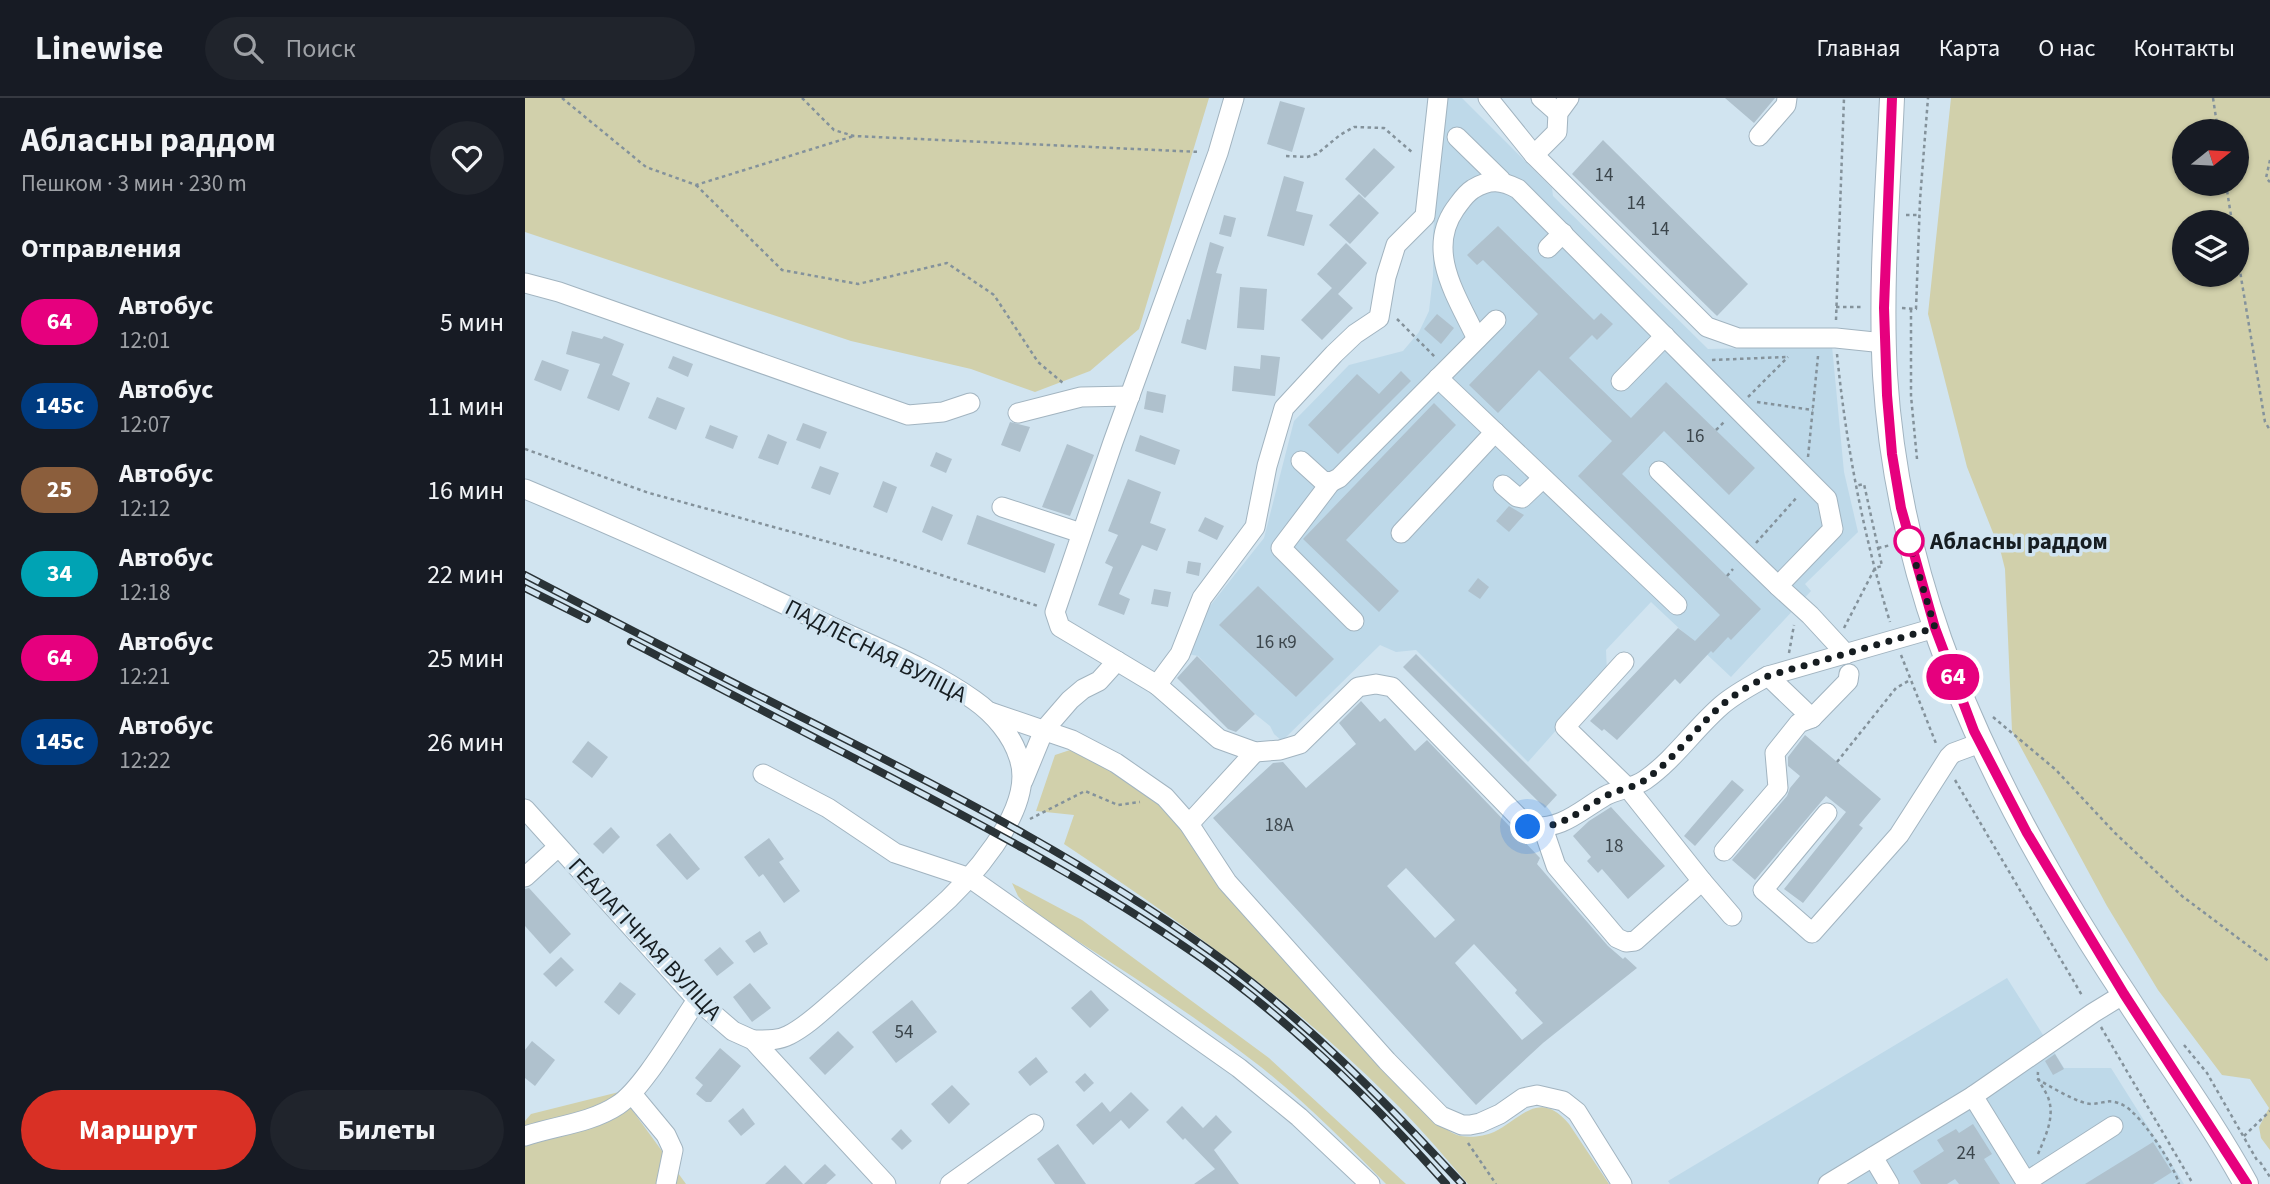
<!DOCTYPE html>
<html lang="ru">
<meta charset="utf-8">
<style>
body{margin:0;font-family:"Source Sans 3",sans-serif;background:#20242c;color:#f1f3f6;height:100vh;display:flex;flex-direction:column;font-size:26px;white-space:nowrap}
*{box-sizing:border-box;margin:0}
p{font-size:23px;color:#9ea1a6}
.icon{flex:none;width:38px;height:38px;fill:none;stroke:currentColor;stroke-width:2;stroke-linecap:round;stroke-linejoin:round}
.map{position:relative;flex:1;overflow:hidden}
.details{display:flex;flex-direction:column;background:#171b24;width:525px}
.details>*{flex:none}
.badge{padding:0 14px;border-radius:23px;font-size:24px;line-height:46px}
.needle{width:46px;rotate:72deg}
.tools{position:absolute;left:1647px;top:21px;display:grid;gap:14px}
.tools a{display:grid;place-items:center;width:77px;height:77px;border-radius:50%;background:#171b24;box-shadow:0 2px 5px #0004;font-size:35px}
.you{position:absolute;width:35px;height:35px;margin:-18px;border:5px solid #fff;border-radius:50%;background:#1a73e8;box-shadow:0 0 0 10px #1a73e833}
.map>.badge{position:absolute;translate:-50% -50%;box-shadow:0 0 0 4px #fff}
h2{padding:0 21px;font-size:26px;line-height:63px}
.round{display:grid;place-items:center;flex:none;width:74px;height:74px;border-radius:37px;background:#20242c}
.headline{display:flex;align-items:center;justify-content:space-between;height:119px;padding:0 21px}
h1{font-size:33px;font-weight:700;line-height:52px}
.cta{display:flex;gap:14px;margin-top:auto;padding:14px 21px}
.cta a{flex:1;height:80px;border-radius:42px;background:#d93025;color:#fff;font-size:28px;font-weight:700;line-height:80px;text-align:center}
.cta a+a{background:#20242c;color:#f1f3f6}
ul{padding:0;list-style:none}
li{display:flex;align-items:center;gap:21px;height:84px;padding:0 21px}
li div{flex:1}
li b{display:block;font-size:26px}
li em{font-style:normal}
li .badge{min-width:77px;font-weight:700;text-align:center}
header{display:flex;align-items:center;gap:42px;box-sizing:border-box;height:98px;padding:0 35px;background:#171b24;border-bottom:2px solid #363941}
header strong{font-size:33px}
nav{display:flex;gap:38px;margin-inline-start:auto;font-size:24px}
.search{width:490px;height:63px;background:#20242c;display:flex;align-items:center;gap:18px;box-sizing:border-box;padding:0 24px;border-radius:38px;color:#9ea1a6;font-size:26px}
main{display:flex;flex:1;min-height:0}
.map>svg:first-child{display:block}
</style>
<header>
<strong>Linewise</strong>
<div class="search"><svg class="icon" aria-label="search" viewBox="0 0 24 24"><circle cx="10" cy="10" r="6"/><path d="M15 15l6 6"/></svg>Поиск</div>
<nav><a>Главная</a><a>Карта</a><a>О нас</a><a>Контакты</a></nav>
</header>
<main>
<section class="details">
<div class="headline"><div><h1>Абласны раддом</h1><p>Пешком · 3 мин · 230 m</p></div><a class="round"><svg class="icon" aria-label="heart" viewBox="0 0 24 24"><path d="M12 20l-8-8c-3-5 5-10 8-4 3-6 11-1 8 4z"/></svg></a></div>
<h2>Отправления</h2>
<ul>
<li><span class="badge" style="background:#e6007e;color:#fff">64</span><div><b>Автобус</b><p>12:01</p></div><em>5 мин</em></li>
<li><span class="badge" style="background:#003b80;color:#fff">145с</span><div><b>Автобус</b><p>12:07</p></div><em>11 мин</em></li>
<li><span class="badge" style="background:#8b5e3c;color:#fff">25</span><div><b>Автобус</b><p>12:12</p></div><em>16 мин</em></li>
<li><span class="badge" style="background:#00a3b4;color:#fff">34</span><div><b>Автобус</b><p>12:18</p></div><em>22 мин</em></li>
<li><span class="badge" style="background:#e6007e;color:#fff">64</span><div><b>Автобус</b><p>12:21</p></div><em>25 мин</em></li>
<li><span class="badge" style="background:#003b80;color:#fff">145с</span><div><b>Автобус</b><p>12:22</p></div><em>26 мин</em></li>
</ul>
<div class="cta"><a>Маршрут</a><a>Билеты</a></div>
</section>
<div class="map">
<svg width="1745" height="1086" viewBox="0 0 1745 1086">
<rect width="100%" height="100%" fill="#d1e4f0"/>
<g fill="#bed9e9">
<polygon points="922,0 937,0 1027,90 1028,98 1183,251 1307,248 1319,374 1333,434 1280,486 1286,493 1206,579 1126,504 1081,552 1082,575 1003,664 891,552 871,554 855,547 757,643 749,636 745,628 730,616 673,558 663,556 673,523 739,440 769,323 824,267 878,253 894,234 904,213 908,178 908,138 913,56"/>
<polygon points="1482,880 1539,970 1586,970 1659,1086 1145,1086 1143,1083"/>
</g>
<g fill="#d1d0ab" fill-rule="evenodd">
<polygon points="0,0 684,0 614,231 565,273 510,294 446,271 326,243 0,134"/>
<path d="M1426,0h319v1052l-9,-12 -2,-11 10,-19 -19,-29 -28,-4 -64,-85 -51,-84 -95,-175 -7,-162 -4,-16 -34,-86 -39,-153zM1712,33v53h-53v-53zM1712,124v53h-53v-53z"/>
<path d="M548,651l9,3 75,47 280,323c7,5 16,13 24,14 10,2 24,0 33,-4 27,-13 45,-44 75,-8l40,60h-141c-25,-29 -51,-60 -79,-87 -97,-97 -211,-177 -325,-253l10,-29 -38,-4 19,-56z"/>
<path d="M487,785l70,37 187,138 137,126h-20c-40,-41 -81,-82 -125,-117 -73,-57 -153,-106 -230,-156l-13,-15z"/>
<polygon points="94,994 161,1086 0,1086 0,1023 6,1016"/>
</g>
<g fill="#afc1cd" fill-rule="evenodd">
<polygon points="1200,0 1250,0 1229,25"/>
<polygon points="755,3 780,10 767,54 742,46"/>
<polygon points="1078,42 1223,186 1192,218 1047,76"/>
<polygon points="849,50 870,69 840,100 820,81"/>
<polygon points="759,78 779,84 771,113 788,117 779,148 742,138"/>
<polygon points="834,96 854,115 825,146 804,127"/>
<polygon points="699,117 711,120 706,139 694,136"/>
<polygon points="973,128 1069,222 1076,215 1088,226 1072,242 1067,237 1044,260 1106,320 1141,284 1230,370 1204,397 1139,333 1097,376 1236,511 1206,542 1203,539 1188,555 1186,553 1155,586 1150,581 1092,642 1079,631 1077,633 1065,623 1153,530 1170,543 1195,517 1053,378 1087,343 1014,272 973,315 944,287 1013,216 958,162 952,167 942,157"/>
<polygon points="685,144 699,149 691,175 697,176 681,252 656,245 662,221 665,222"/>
<polygon points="821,145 842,165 813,196 828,210 797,242 776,222 807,190 792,176"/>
<polygon points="715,189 742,191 739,232 712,230"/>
<polygon points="912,216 929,230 916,246 899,231"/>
<polygon points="47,233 77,241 79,238 99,246 87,277 105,285 94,313 62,300 75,266 41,256"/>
<polygon points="736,257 755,259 750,298 707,293 709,268 735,271"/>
<polygon points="148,258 168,266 163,279 143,270"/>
<polygon points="17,262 44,272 36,293 9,282"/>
<polygon points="876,273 886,283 813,356 783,327 832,276 854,296"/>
<polygon points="622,293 641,297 638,315 619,311"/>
<polygon points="132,299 160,310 151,332 123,320"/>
<polygon points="909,305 931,327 821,442 874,493 854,514 778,441"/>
<polygon points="485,324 505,329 495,354 476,347"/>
<polygon points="278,325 302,334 295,351 271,342"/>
<polygon points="185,327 213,338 208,351 180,340"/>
<polygon points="243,336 262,344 253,367 233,360"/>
<polygon points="615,337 655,352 650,367 610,353"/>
<polygon points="542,346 569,357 545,418 517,409"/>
<polygon points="411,354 427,361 421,375 405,368"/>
<polygon points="295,368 314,375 305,397 286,390"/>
<polygon points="603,381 636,394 625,425 641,431 632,453 617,447 594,496 605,501 599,517 573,507 588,469 580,465 593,437 583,433"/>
<polygon points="358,383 372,389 362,415 348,409"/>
<polygon points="407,408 428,417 417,443 397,434"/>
<polygon points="984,408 999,417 984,434 971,423"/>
<polygon points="452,417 530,446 520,475 442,446"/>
<polygon points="680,419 699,428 692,442 673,433"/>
<polygon points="663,463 676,465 674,478 661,475"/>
<polygon points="953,480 964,489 955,501 943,493"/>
<polygon points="733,488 809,561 771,599 694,527"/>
<polygon points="629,491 646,494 643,509 626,506"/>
<polygon points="891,556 1032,697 1020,710 878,569"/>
<polygon points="672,558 730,616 711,634 703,631 652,580"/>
<path d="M836,603l19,21 5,-4 30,33 12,-11 113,118 -3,6 71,82 15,13 2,-2 12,11 -94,75 -67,62 -263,-287 60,-55 10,-1 23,26 50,-44 -17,-21zM881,770l49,52 -20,18 -48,-52zM949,846l43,46 -2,3 28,30 -21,17 -67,-77z"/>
<polygon points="1280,637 1356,701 1334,727 1338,730 1278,805 1259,791 1321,714 1301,698 1230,782 1207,762 1262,698 1265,690 1275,678 1263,668 1263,659"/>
<polygon points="63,643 83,659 67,680 47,664"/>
<polygon points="1207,682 1219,692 1170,748 1159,738"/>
<polygon points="1086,709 1140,768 1103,801 1077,771 1073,775 1062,763 1066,759 1048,738 1064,723"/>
<polygon points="86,729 95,739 78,756 68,746"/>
<polygon points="145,735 175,771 162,782 131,747"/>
<polygon points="244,740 259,761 254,764 275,793 259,805 238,776 234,779 219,759"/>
<polygon points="4,790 46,836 25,856 0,828 0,791"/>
<polygon points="235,833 243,846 229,855 220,843"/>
<polygon points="195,849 209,865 192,878 179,862"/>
<polygon points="36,859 49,872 31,889 18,876"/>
<polygon points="95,884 111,896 94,917 79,904"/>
<polygon points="225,885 246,910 227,924 208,899"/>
<polygon points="566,892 584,912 565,930 546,910"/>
<polygon points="387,902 412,934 371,965 347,934"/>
<polygon points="313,933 329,949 300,977 284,960"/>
<polygon points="7,943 30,962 10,988 0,980 0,952"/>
<polygon points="195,950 216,968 186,1004 181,1004 171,996 178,987 170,980"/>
<polygon points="1530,956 1539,971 1528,977 1520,963"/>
<polygon points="511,959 523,974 505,988 493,974"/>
<polygon points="560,975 569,985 559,994 550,984"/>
<polygon points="427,987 445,1006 424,1026 406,1006"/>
<polygon points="606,994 624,1012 604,1031 596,1022 568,1047 551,1027 577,1004 585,1014"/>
<polygon points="657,1008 678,1030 691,1017 707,1034 689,1052 714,1086 669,1086 690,1071 660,1040 658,1042 641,1024"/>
<polygon points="218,1010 230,1026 216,1038 203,1023"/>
<polygon points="1448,1026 1467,1056 1459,1061 1475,1086 1434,1086 1430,1081 1422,1086 1396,1086 1388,1073 1419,1053 1412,1042 1431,1031 1434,1035"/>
<polygon points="376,1031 387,1043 377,1052 366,1041"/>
<polygon points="1628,1044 1647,1074 1628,1086 1560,1086"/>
<polygon points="533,1046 561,1086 530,1086 512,1061"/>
<polygon points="300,1066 311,1077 301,1086 279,1086"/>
<polygon points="260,1067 278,1086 240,1086"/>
</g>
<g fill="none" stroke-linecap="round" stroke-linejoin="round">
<defs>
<g id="minor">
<polyline points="963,0 1009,57 1182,229 1213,240 1311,240 1359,245"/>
<polyline points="1016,0 1033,15"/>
<polyline points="1234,38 1261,7 1262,0"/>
<polyline points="932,39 976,82"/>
<polyline points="1009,57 1032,34 1033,15 1044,0"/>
<polyline points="1023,150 1038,135"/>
<polyline points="0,185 34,194 383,317 418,314 445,305"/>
<path d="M952,241c-19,-41 -52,-87 -22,-130 6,-8 10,-15 18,-20 17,-10 28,-9 45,0l309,310 6,30 -55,57 -119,-115"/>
<polyline points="913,280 1152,507"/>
<polyline points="1096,283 1140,238"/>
<polyline points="493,315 556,299 605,298"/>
<polyline points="776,363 798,383 806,384 814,380 971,222"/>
<polyline points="806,384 756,450 829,523"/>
<polyline points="978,387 992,399 997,400 1018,380"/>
<path d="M0,391c101,42 200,87 299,134 50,24 105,45 150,77 20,14 38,35 45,58 18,52 -53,127 -89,158 -29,26 -58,51 -87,77 -17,14 -34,32 -54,42 -11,6 -24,5 -36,5"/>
<polyline points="477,409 556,435"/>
<polyline points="876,435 970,334"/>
<polyline points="1253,488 1285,517 1321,556"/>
<polyline points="592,563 632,587 655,556 677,500 730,429 742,368 759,310 809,256 830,236 854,220 861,179 871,147 900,118 913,0"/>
<polyline points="1243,578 1287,620"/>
<path d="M632,587l62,54 36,13 25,-2 20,-6 58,-57 18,-3 16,3 136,140c34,3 50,-15 77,-31 13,-7 29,-8 40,-16 30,-21 50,-52 77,-75 14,-12 30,-20 46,-29l167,-48"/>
<polyline points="465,614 547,642 591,665 640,699 664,726 702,784 862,963 916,1018 937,1027 945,1027 955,1025 975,1016 998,1000 1012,997 1038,1003 1052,1014 1097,1086"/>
<polyline points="238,676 303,710 370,755 445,780 714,970 774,1019 845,1086"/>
<polyline points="498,683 519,632 545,602 558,591 574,583 592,563 535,529 530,514 588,344 693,55 709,0"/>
<polyline points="0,711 172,902 208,933 228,942 361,1086"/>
<polyline points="1302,715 1238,792 1287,835 1374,737 1424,659 1428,655 1455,645"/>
<polyline points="664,726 730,654"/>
<polyline points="1018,730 1031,768 1092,840 1101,844 1110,843 1177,783 1103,690 1040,629 1099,564"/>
<polyline points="1199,753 1253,690 1250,655 1274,625 1287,620 1323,583 1324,576"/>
<polyline points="0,779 33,749"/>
<polyline points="1177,783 1207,818"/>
<polyline points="107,996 141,1037 148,1052 141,1086"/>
<polyline points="1448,998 1501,1084 1588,1028"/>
<path d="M0,1038c30,-10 66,-13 93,-31 25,-16 60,-78 79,-105"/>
<polyline points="1348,1059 1364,1086"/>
<polyline points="425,1086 509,1026"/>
<polyline points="1303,1086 1448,998 1568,915 1599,896"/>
</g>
<path id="major" d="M1367,0c-4,92 -12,185 -7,277 12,188 77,349 171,510 22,37 45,74 69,110 40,63 85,123 121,189"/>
</defs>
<use href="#minor" stroke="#a2b4c0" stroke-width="21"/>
<use href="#major" stroke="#a2b4c0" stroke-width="26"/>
<g stroke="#84929b" stroke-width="2.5" stroke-dasharray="3.5 3.5" stroke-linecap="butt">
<polyline points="37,0 121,69 171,87 329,38"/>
<polyline points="277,0 309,32 329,38 675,54"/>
<polyline points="1688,0 1693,33"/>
<polyline points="761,58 782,59 792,56 815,37 829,29 859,30 888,55"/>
<polyline points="1745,62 1741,80 1745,84"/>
<polyline points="1701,86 1707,124"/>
<polyline points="171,87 257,172 333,186 422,165 469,197 513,264 538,285"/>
<polyline points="1381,117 1395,117"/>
<polyline points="1712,155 1740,324 1745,332"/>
<polyline points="1311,209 1339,209"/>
<polyline points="1377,210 1391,211 1395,102 1403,0"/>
<polyline points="1386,211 1386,298 1392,361"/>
<polyline points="872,221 910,259"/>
<polyline points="1311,222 1319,0"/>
<path d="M1312,256c9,91 26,180 53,268"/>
<polyline points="1187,262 1261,259"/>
<polyline points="1223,299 1263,259"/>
<polyline points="1232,304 1288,312"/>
<polyline points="1191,332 1199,324"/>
<polyline points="0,351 124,395 366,461 513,508"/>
<polyline points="1283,359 1293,258"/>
<polyline points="1231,445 1273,398"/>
<polyline points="1353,450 1366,447"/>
<polyline points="1202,478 1208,471"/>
<polyline points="1319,530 1350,470 1357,468 1339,386 1330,388"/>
<polyline points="1264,555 1269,527"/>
<polyline points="1376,557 1412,648"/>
<polyline points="1468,619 1531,672 1590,735 1657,798 1745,864"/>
<polyline points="1312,664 1371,590 1385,582"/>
<polyline points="1430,682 1558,899"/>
<polyline points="505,721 560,693 593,707 615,704"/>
<polyline points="1576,929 1668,1086"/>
<polyline points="1659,947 1682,975 1733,1064"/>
<path d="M1512,981c13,7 41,25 55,25 14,-1 16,-6 31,1 18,9 51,60 56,79"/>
<polyline points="1719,1038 1745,1013"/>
<polyline points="943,1045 971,1086"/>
<path d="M1513,1056c8,-19 19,-41 8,-61 -4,-8 -9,-12 -8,-21"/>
<polyline points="1735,1064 1745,1079"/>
</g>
<use href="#minor" stroke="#fff" stroke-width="19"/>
<use href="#major" stroke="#fff" stroke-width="24"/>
<defs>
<g id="rail">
<path d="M0,477c104,54 208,108 312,160 128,65 255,131 372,215 94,67 175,150 253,234"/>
<polyline points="0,490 62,521"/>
<path d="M106,544c74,38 147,77 221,115 111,58 223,116 327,186 99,65 189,153 267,241"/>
</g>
</defs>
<use href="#rail" stroke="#2a3337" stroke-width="8"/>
<use href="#rail" stroke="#d1e4f0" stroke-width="5" stroke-dasharray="16" stroke-linecap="butt"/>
</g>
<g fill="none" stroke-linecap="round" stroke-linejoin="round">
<defs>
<polyline id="line" points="1367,0 1359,210 1362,297 1367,356 1376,410 1410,530 1449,633 1502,735 1599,896 1722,1086"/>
</defs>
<use href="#line" stroke="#fff" stroke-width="16"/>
<use href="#line" stroke="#e6007e" stroke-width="10"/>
<path stroke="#161d21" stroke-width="7" stroke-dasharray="0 12.6" d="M1003,729c32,3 51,-16 78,-31 12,-7 28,-8 39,-16 30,-21 50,-52 77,-75 14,-12 30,-21 46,-29l167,-48 -26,-87"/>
</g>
<circle fill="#fff" stroke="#e6007e" stroke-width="3.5" cx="1384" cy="443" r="14"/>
<g text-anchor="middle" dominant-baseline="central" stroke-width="7" stroke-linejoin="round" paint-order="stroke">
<g font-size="19" fill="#3c464c">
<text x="1079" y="77">14</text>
<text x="1111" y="105">14</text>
<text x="1135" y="131">14</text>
<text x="1170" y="338">16</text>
<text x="751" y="544">16 к9</text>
<text x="754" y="727">18А</text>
<text x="1089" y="748">18</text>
<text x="379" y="934">54</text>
<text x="1441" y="1055">24</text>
</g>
<g font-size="23" font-weight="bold" fill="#161d21" stroke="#d1e4f0" text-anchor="start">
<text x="1405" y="443">Абласны раддом</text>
</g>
<g font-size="23" fill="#161d21" stroke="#d1e4f0">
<text transform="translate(351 553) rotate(27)">ПАДЛЕСНАЯ ВУЛІЦА</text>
<text transform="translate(120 841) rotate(47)">ГЕАЛАГІЧНАЯ ВУЛІЦА</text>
</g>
</g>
</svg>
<div class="tools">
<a><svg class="needle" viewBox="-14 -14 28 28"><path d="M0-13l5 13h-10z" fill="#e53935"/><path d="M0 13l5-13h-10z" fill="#9ea1a6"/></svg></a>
<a><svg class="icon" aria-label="layers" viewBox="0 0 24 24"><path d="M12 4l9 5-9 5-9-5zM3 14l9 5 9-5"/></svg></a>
</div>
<div class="you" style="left:1003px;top:729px"></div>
<b class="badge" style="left:1428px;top:579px;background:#e6007e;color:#fff">64</b>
</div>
</main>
